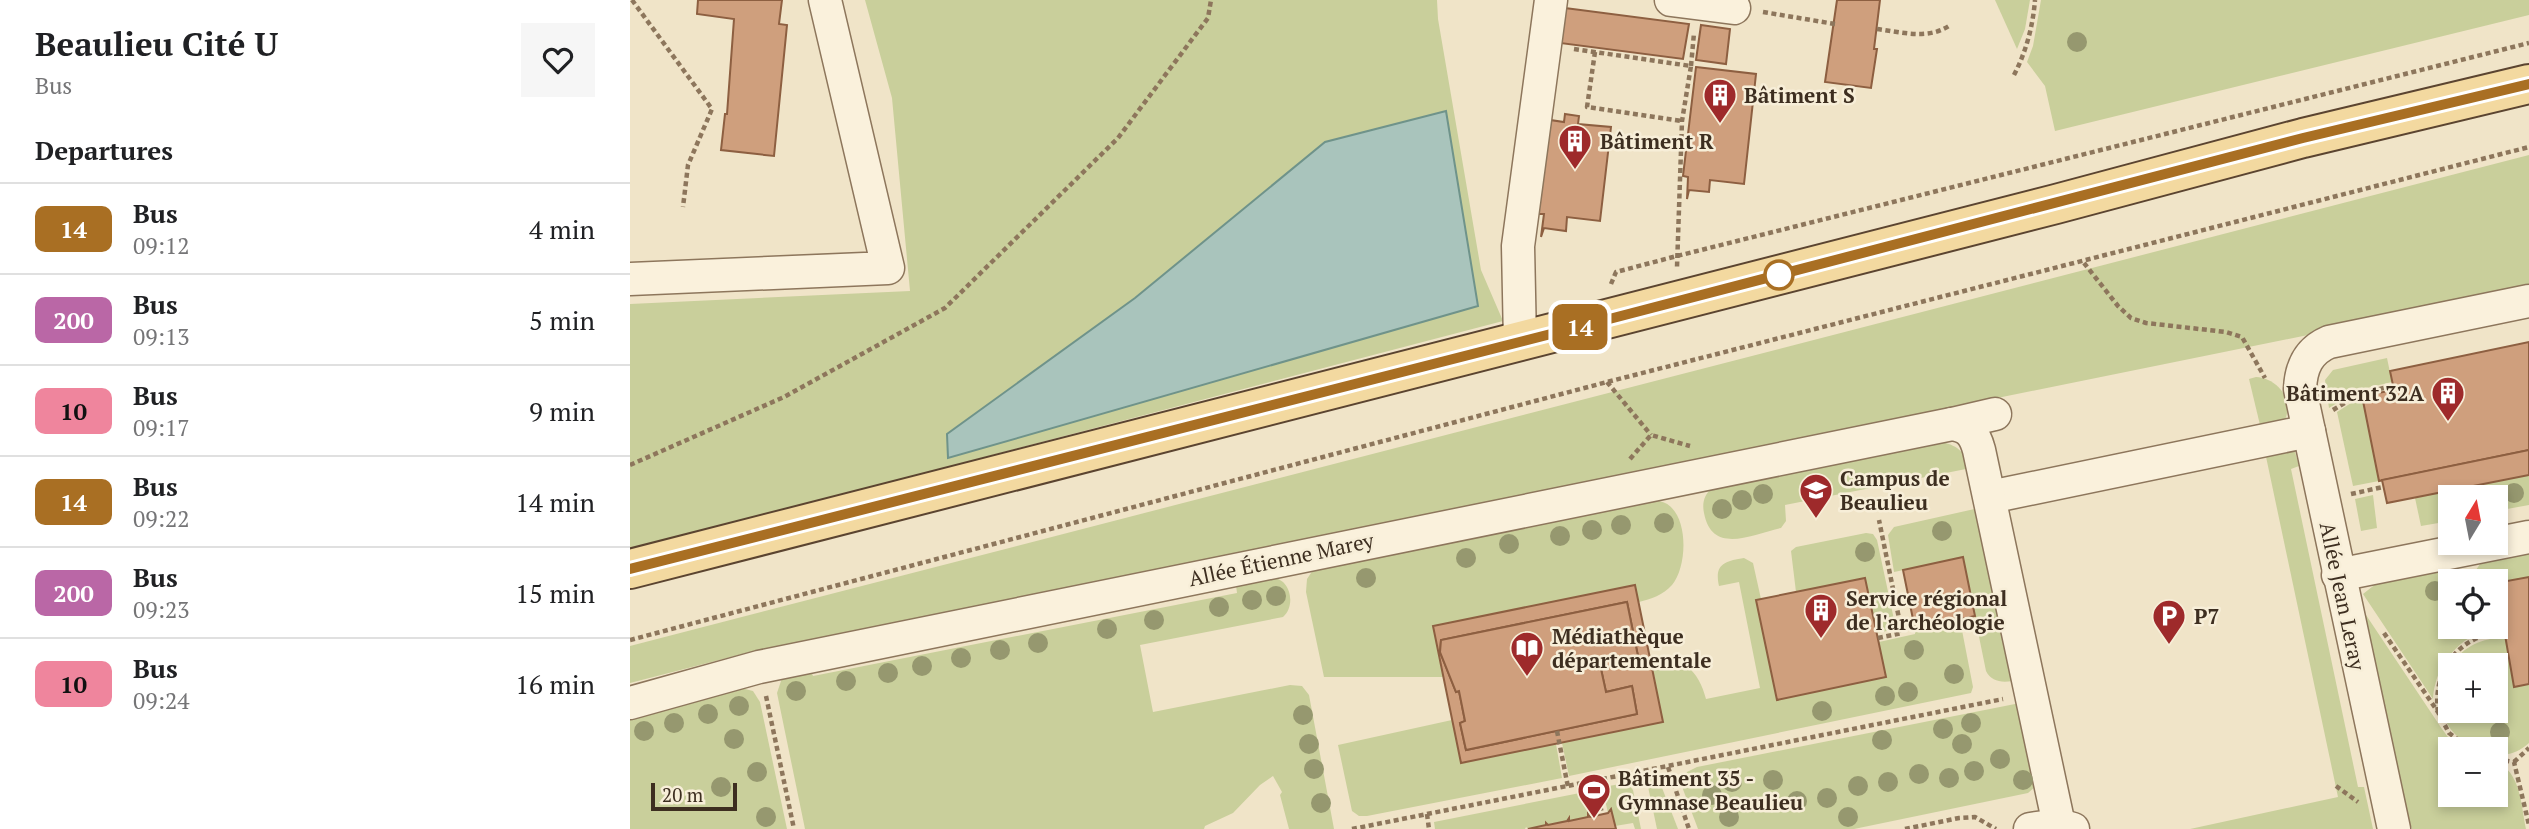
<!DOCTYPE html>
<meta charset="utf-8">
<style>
body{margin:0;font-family:"PT Serif",serif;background:#f6f6f6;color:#202124;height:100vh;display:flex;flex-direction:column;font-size:26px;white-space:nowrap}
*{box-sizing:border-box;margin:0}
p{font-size:23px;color:#757577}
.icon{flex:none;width:38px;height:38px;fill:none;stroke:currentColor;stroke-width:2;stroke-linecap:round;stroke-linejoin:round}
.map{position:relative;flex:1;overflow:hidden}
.drawer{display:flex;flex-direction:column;background:#fff;width:630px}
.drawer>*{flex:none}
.badge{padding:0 14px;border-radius:10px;font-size:24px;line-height:46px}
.needle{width:46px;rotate:10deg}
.buttons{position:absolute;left:1808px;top:485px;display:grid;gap:14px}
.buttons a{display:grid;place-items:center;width:70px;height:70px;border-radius:0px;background:#fff;box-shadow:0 4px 10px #0003;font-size:35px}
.scale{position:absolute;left:21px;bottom:18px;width:86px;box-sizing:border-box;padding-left:7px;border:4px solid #3d2e20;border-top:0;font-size:19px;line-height:24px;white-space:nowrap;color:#3d2e20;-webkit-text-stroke:5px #f7eed8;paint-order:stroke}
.map>.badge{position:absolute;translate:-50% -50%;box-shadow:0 0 0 4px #fff}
h2{padding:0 35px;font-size:26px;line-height:63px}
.round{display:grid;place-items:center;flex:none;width:74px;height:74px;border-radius:0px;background:#f6f6f6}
.head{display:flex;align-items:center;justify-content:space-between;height:119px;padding:0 35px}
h1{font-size:33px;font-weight:700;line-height:52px}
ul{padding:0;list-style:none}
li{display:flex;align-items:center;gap:21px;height:91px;padding:0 35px;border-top:2px solid #e0e0e0}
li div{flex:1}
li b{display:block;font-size:26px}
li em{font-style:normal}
li .badge{min-width:77px;font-weight:700;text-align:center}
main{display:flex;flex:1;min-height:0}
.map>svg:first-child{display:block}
</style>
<main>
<section class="drawer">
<div class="head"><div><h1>Beaulieu Cité U</h1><p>Bus</p></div><a class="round"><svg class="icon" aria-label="heart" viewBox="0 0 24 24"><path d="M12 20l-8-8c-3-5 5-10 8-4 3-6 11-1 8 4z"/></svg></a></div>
<h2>Departures</h2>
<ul>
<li><span class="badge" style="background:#a96f23;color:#fff">14</span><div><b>Bus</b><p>09:12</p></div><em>4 min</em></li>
<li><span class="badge" style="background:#ba67a6;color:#fff">200</span><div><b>Bus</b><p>09:13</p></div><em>5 min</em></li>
<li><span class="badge" style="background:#ef859d;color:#111">10</span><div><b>Bus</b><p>09:17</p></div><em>9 min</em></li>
<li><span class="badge" style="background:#a96f23;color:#fff">14</span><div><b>Bus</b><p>09:22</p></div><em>14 min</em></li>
<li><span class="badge" style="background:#ba67a6;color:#fff">200</span><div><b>Bus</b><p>09:23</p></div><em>15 min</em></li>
<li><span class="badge" style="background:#ef859d;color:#111">10</span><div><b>Bus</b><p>09:24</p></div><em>16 min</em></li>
</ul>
</section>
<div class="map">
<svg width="1899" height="829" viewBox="0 0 1899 829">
<rect width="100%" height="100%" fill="#f0e4c8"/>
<g fill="#c9cf9b" fill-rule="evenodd">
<path d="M235,0h572l1,19 43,251 22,51 -873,229v-246l280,-13 -18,-193zM816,112l-498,322 187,-136 190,-156z"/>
<polygon points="1365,0 1400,0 1395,29 1387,49"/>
<polygon points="1411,0 1899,0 1899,15 1425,131 1415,86 1397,62 1403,46"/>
<polygon points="1899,155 1899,290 128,650 0,683 0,646"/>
<polygon points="1757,358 1762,382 1728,390 1699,408 1695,380 1703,370"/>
<path d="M1626,377c21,1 38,22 29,43l-25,5 -11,-46z"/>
<polygon points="1732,396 1749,481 1723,486 1707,412"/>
<path d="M1312,442c17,4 23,11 29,26l-186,37 1,16 -5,7c-30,7 -69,27 -77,-15 -2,-10 0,-18 8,-25z"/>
<polygon points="1661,450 1665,452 1669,466 1661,469 1728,787 1734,787 1743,829 1560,829 1708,797 1635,452"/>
<polygon points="1899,475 1899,505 1866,511 1866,497 1820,497 1820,521 1791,526 1785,498"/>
<polygon points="1743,495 1747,528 1731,531 1725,499"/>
<path d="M1029,501c30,5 30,64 13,84 -9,10 -21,14 -33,17l-5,-17 -201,41 10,51h-119l-18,-85 1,-13 6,-9z"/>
<path d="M1349,508l36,169 -3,4c-11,2 -21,0 -26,-10l-23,-113 -69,14 -6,-37 6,-8z"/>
<polygon points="1236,533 1243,534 1247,540 1266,629 1247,633 1235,578 1166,592 1161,551 1166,547"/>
<polygon points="1899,553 1899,577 1866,583 1866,581 1848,581 1846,570 1850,564"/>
<path d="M1114,558l9,5 8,36 -5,2 21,99 109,-23 -7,-35 36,-8v-5l45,-9 13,67 -2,6 -402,83 -7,-33 101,-21 -13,-67c30,-1 49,15 56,44l54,-11 -21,-106 -20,4c-5,-22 6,-25 25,-28z"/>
<path d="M1828,568l11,6 1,7h-20v45l30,1 -2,6c-26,13 -43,36 -45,66l-70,-105 14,-11z"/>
<path d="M643,578c18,1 23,28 10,39l-143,28 13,67 137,-27 12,1 7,9 25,134h-45l-9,-34 2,-3 -9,-16 -13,9 -27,28 -28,13 -1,3h-399l-28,-136 5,-15 28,-9 3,7 424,-83 -1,-8z"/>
<path d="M1732,609l80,120 9,12 11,8h-12v45h46v-32c25,10 25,43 30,67h-114l-8,-22z"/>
<path d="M1875,637l9,49 15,-2v59c-11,9 -19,13 -33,11v-5c-49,0 -67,-43 -46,-83v44h46v-45h-45c14,-20 30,-26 54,-28z"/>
<polygon points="111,688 123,691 130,702 157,829 0,829 0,718"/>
<polygon points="1385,704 1390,705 1405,787 1398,793 1224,829 1068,829 1051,784 1057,772 1067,767"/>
<polygon points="822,720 831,763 926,744 932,778 737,816 729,816 722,811 708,745"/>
<polygon points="1024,777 1029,780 1048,829 1027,829 1017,782"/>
<polygon points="997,783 1003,790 1011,829 1005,829 1003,823 985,826 981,810 978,813 972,787"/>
<polygon points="960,791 965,816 960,817 958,814 958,817 939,821 938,818 937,821 918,825 916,823 916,825 898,829 896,827 895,829 805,829 804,822"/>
</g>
<polygon fill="#a9c4bc" stroke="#6f938a" stroke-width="2" points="816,111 848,306 318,458 317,434 505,298 695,142"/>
<g fill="#cf9f7d" stroke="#8d5f41" stroke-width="2" fill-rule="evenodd">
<polygon points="68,0 152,0 149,24 157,25 144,156 91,150 95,114 97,114 104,19 67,14"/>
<polygon points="1207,0 1250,0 1244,49 1247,49 1241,88 1195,82"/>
<polygon points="935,8 1059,24 1053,59 930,43"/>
<polygon points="1071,25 1100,29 1096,64 1066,60"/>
<polygon points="1066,67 1126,74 1114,184 1080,180 1079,192 1059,190 1057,199 1058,177 1053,176"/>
<polygon points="935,114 949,116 948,124 981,127 970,221 937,217 936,231 914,228 911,237 914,214 908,214 920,120 934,122"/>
<polygon points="1899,342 1899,450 1749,481 1732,396 1764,390 1760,371"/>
<polygon points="1899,450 1899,475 1757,503 1752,480"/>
<polygon points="1333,557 1345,616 1285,629 1273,570"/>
<polygon points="1899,577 1899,684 1884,687 1866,583"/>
<polygon points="1235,578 1256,677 1147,700 1126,600"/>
<path d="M1005,585l28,137 -202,41 -28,-137zM997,602l12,59 -38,8 5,23 26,-6 5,28 -171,36 -6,-27 5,-2 -6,-30 -3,1 -16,-40 1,-12z"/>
<polygon points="997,602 1009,661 971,669 976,692 1002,686 1007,714 836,750 830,723 835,721 829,691 826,692 810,652 811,640"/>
<polygon points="981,809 986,829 898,829 916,825 916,823 918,825 937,821 939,818 939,821 958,817 958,814 960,817 978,813"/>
</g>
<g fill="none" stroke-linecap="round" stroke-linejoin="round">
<defs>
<g id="minor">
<polyline points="1041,0 1104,8"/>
<polyline points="0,279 258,268 195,0"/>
<polyline points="890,341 888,246 921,0"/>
<polyline points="1322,424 1365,414"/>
<polyline points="1360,497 1679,431"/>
<polyline points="1708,575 1899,537"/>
<path d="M0,703l129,-36 1193,-243c17,2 23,11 27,26l80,375"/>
<polyline points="1400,829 1429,825 1443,829"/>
<path d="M1764,829l-94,-440c1,-22 8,-38 29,-47l200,-41"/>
</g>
<polyline id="major" points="0,569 1426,204 1673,138 1899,84"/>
</defs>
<use href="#minor" stroke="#8d765c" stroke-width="35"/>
<use href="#major" stroke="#5b4430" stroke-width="42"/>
<g stroke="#8d765c" stroke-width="4.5" stroke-dasharray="5 3.5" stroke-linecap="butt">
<polyline points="2,0 82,109 58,165 53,207"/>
<polyline points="1133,12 1205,24"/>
<path d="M1247,29c24,3 50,11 72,-3"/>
<polyline points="944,49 1061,66 1052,121 1047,267"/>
<polyline points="965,52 957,107 1052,121"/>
<polyline points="1061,66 1064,33"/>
<path d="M1384,75c12,-23 19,-49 21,-75"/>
<polyline points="1454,263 1488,306 1501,318 1516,323 1596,332 1612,337 1635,378"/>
<polyline points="981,284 986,272 1047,256 1899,43"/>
<polyline points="977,382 1021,435"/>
<polyline points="1703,410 1731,393 1763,386"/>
<polyline points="1000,459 1021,435 1060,446"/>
<polyline points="0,465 154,397 315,308 488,138 578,18 581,0"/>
<polyline points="1721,494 1753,487"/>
<polyline points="1266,602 1279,600"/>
<polyline points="1754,633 1808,712 1819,733 1841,749"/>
<polyline points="1856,635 1874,633"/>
<polyline points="1248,638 1272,633 1249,520"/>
<polyline points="0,640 977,382 1899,147"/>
<polyline points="136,696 164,829"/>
<path d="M1808,712c-5,-34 14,-68 48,-77l-2,-9"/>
<polyline points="927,731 938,787"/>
<polyline points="1866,759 1884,762 1899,825"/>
<polyline points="1884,762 1899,748"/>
<polyline points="1038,767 1059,829"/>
<polyline points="965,781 972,814"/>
<polyline points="1706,786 1728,802"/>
<polyline points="797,814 799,829"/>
<polyline points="722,829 1373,699"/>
<polyline points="1275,829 1329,818 1345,817 1366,829"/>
</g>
<use href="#minor" stroke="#faf1dc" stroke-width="32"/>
<use href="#major" stroke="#f3d9a0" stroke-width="38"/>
</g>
<g fill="#96986f">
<circle cx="1447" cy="42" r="10"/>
<circle cx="1884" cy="493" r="10"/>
<circle cx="1133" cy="494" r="10"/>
<circle cx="1112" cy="500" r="10"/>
<circle cx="1092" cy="509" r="10"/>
<circle cx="1034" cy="523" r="10"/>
<circle cx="991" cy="525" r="10"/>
<circle cx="962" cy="530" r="10"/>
<circle cx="1312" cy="531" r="10"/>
<circle cx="930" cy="536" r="10"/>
<circle cx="879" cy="544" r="10"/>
<circle cx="1235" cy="552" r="10"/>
<circle cx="836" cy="558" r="10"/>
<circle cx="736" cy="578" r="10"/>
<circle cx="1805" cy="591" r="10"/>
<circle cx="646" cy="596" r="10"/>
<circle cx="622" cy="600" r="10"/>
<circle cx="589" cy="607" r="10"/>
<circle cx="524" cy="620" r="10"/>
<circle cx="477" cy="629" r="10"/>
<circle cx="408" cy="643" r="10"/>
<circle cx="370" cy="650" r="10"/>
<circle cx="1284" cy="650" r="10"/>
<circle cx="331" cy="658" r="10"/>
<circle cx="292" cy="666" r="10"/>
<circle cx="258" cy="673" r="10"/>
<circle cx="1324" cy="674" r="10"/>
<circle cx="216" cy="681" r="10"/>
<circle cx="166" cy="691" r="10"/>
<circle cx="1278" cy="692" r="10"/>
<circle cx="1255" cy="696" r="10"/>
<circle cx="109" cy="706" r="10"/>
<circle cx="1192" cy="711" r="10"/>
<circle cx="78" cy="714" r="10"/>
<circle cx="673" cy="715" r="10"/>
<circle cx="44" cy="723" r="10"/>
<circle cx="1341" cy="723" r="10"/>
<circle cx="1313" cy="729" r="10"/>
<circle cx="14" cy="731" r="10"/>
<circle cx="1870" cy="732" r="10"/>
<circle cx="104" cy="739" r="10"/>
<circle cx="1252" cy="740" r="10"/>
<circle cx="679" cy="744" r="10"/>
<circle cx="1332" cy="744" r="10"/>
<circle cx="1370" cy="759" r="10"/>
<circle cx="684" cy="769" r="10"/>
<circle cx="1344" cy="771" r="10"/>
<circle cx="127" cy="772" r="10"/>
<circle cx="1289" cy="774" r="10"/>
<circle cx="1319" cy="778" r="10"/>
<circle cx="1143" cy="780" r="10"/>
<circle cx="1393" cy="780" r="10"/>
<circle cx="1102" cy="782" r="10"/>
<circle cx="1258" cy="782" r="10"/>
<circle cx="1228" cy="786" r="10"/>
<circle cx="91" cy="787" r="10"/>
<circle cx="1082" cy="795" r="10"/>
<circle cx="1197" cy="798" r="10"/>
<circle cx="1167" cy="801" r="10"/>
<circle cx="691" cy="803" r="10"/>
<circle cx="136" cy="817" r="10"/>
<circle cx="1099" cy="817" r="10"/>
<circle cx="1218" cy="817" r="10"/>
</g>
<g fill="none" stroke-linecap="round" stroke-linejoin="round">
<defs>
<polyline id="line" points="0,569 964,323 1673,138 1899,84"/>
</defs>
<use href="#line" stroke="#fff" stroke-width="16"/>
<use href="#line" stroke="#a96f23" stroke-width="10"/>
</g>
<defs>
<symbol id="building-pin" viewBox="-11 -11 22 30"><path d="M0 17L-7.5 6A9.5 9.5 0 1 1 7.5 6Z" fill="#9e2a2b" stroke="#f7eed8"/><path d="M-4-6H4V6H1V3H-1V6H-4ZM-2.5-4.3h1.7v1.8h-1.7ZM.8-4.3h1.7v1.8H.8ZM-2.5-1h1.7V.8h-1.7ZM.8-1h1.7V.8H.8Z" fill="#fff"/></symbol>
<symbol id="university-pin" viewBox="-11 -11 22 30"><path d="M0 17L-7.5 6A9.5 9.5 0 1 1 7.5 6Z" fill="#9e2a2b" stroke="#f7eed8"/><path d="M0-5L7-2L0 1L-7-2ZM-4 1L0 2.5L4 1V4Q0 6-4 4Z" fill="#fff"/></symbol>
<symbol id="parking-pin" viewBox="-11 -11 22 30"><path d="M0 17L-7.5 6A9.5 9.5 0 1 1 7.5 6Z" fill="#9e2a2b" stroke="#f7eed8"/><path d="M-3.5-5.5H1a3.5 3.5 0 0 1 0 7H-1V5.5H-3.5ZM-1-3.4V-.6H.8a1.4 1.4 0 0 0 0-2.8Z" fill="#fff"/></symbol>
<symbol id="library-pin" viewBox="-11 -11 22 30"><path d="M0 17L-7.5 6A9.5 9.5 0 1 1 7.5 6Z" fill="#9e2a2b" stroke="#f7eed8"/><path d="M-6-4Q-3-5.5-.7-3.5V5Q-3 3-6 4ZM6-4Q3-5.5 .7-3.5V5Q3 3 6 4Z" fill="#fff"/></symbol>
<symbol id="stadium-pin" viewBox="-11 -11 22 30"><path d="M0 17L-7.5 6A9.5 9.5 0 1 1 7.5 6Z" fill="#9e2a2b" stroke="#f7eed8"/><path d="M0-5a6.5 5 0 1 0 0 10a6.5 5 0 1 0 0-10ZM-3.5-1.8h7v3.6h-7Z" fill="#fff"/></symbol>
</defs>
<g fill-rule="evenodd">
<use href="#building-pin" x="1071" y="76" width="38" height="52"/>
<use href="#building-pin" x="926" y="122" width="38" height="52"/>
<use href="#building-pin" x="1799" y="374" width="38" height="52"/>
<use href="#university-pin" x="1167" y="471" width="38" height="52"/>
<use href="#building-pin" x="1172" y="591" width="38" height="52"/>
<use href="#parking-pin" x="1520" y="597" width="38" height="52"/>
<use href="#library-pin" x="878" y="629" width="38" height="52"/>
<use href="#stadium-pin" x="945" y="771" width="38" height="52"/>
</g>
<circle fill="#fff" stroke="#a96f23" stroke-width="3.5" cx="1149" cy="275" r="14"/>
<g text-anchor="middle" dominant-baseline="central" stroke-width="5" stroke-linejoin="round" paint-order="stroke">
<g font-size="21" font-weight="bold" fill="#3d2e20" stroke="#f7eed8" text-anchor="start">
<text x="1114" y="95">Bâtiment S</text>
<text x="970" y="141">Bâtiment R</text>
<text x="1794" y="393" text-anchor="end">Bâtiment 32A</text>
<text x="1210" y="478">Campus de<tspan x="1210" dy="24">Beaulieu</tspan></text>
<text x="1216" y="598">Service régional<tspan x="1216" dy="24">de l'archéologie</tspan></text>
<text x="1564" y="616">P7</text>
<text x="922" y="636">Médiathèque<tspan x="922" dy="24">départementale</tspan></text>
<text x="988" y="778">Bâtiment 35 -<tspan x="988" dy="24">Gymnase Beaulieu</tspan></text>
</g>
<g font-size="21" fill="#3d2e20" stroke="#f7eed8">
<text transform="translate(651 559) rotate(-12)">Allée Étienne Marey</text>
<text transform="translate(1713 596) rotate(78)">Allée Jean Leray</text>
</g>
</g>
</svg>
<div class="buttons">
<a><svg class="needle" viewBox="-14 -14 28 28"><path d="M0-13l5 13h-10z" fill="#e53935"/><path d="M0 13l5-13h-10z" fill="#757577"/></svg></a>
<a><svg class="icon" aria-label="locate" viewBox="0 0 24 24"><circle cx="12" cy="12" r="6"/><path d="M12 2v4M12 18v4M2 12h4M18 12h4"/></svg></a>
<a>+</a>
<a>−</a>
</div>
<div class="scale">20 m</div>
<b class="badge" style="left:950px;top:327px;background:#a96f23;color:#fff">14</b>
</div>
</main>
